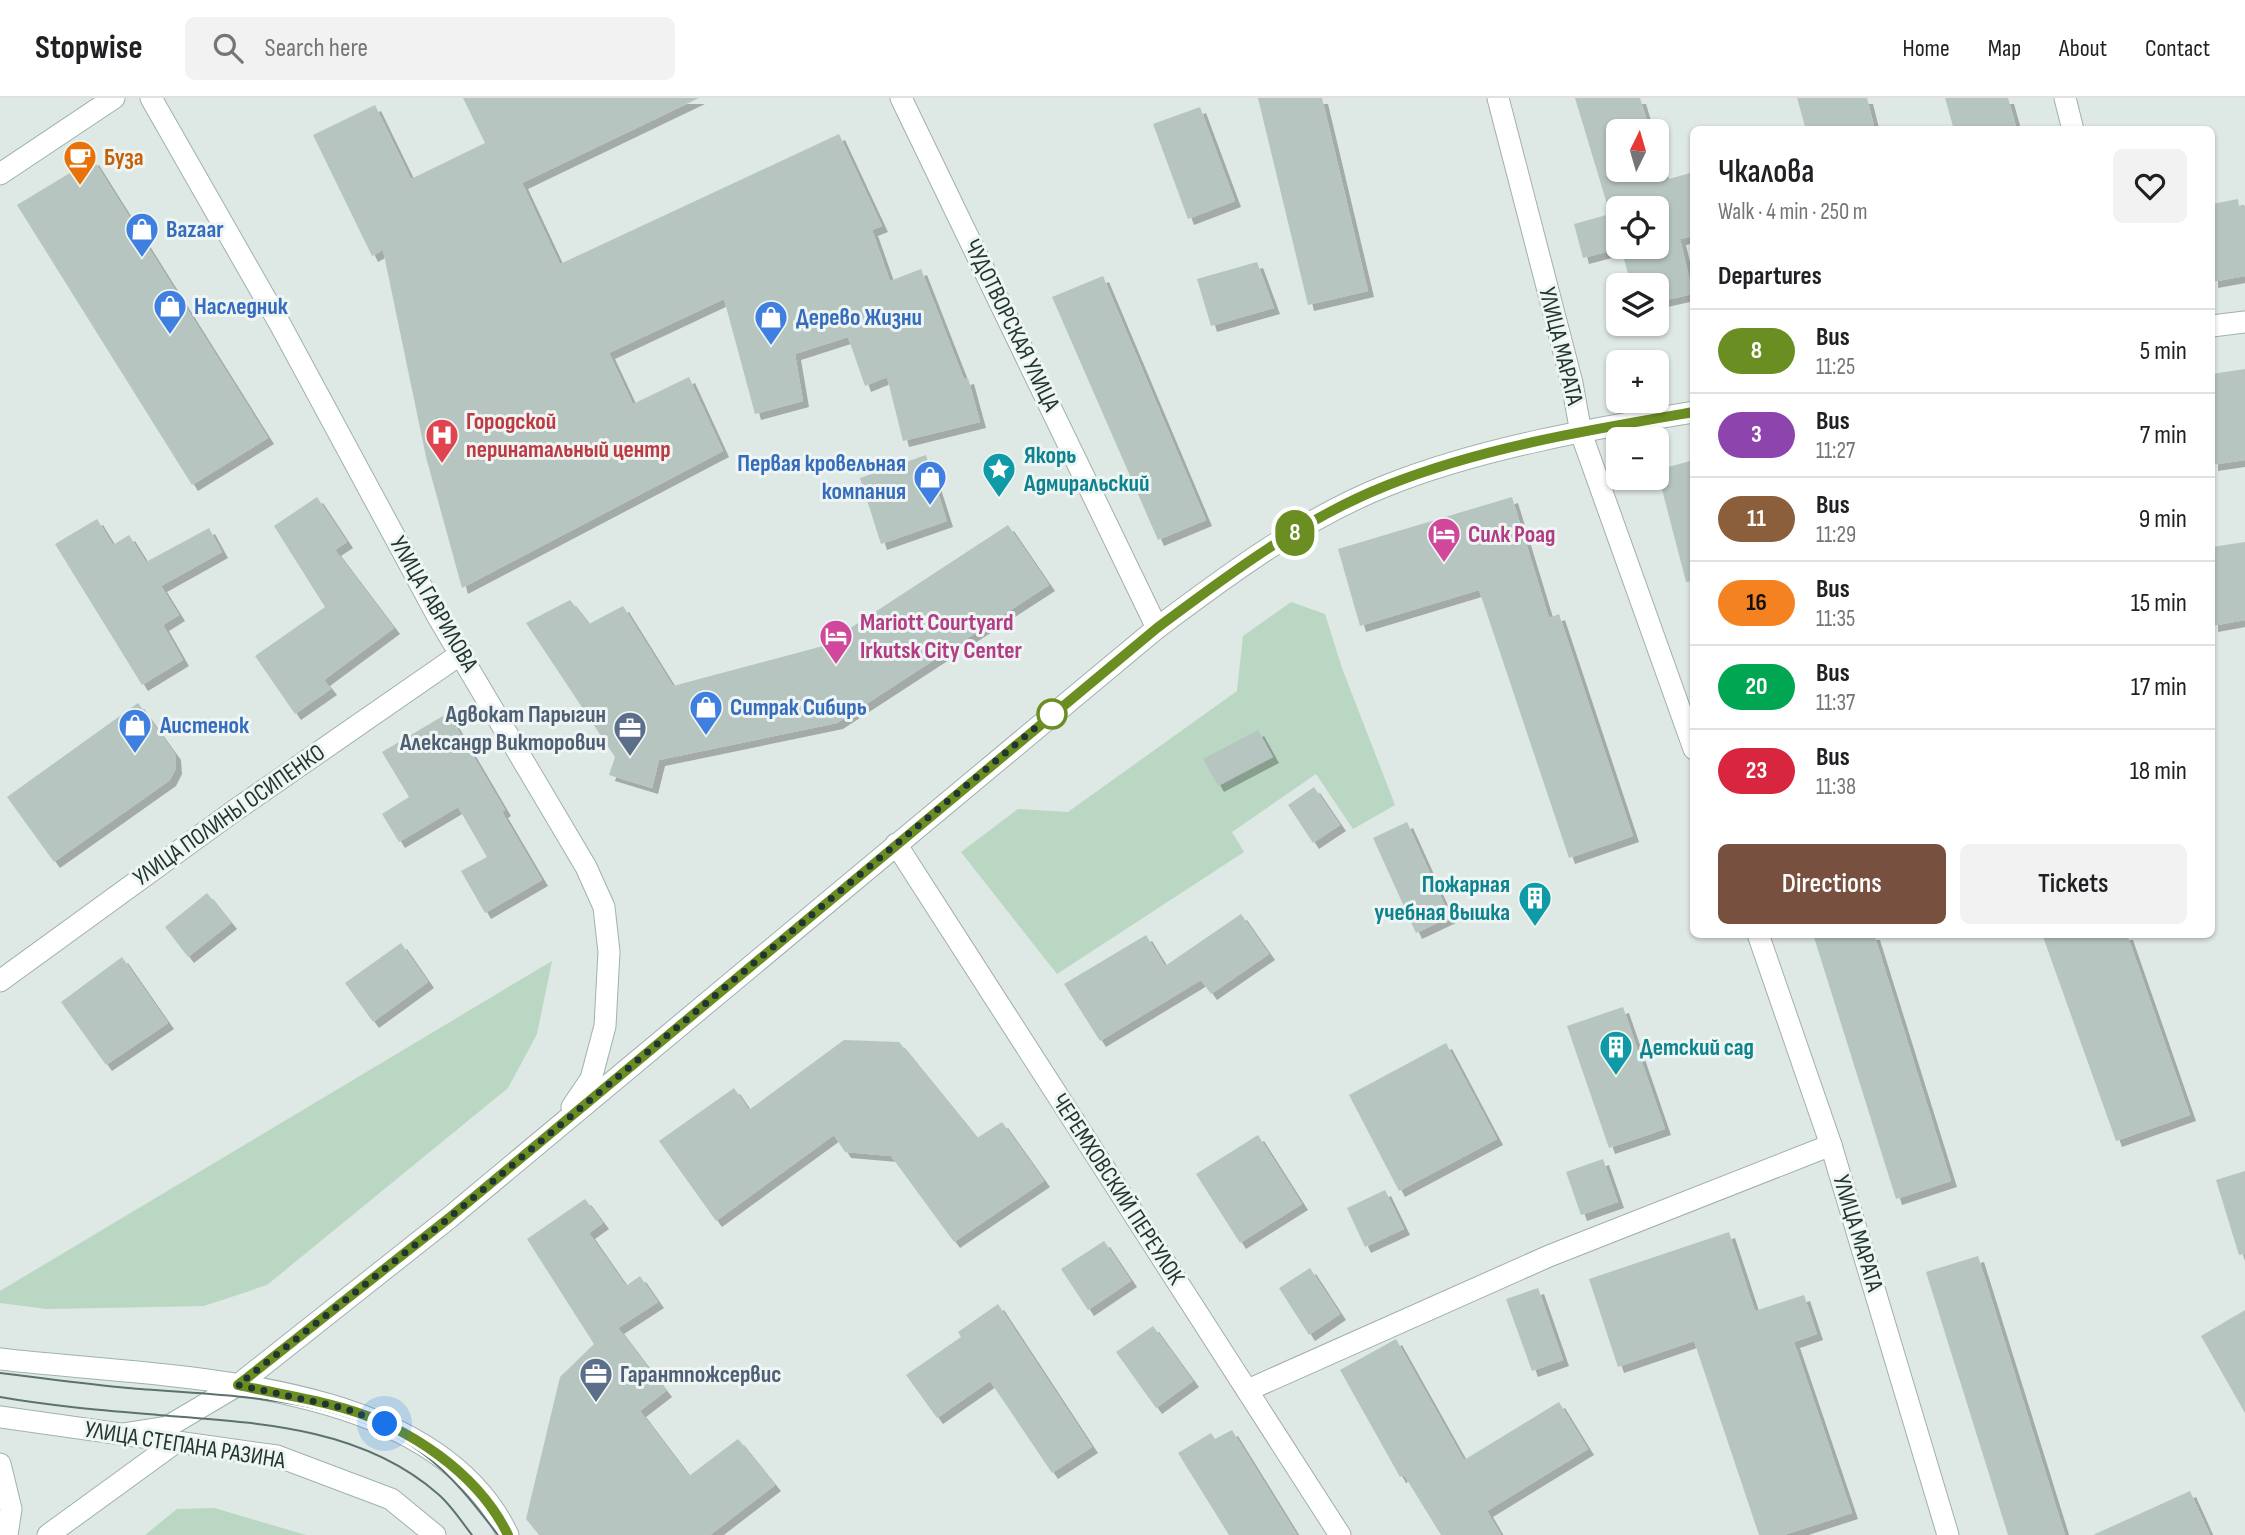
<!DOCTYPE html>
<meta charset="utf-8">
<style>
body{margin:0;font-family:"Sofia Sans Condensed",sans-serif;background:#f2f2f2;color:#202124;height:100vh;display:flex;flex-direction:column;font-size:26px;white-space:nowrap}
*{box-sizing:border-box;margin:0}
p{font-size:23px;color:#757577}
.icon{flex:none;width:38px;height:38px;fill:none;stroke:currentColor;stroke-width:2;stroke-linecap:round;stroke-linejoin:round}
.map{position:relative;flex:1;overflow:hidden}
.sheet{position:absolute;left:1690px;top:28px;width:525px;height:812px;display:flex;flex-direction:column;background:#fff;border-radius:10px;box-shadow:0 2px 5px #0004}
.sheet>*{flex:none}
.badge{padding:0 14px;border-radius:23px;font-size:24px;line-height:46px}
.needle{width:46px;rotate:5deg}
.fabs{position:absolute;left:1606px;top:21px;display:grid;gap:14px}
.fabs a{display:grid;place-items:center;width:63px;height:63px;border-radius:10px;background:#fff;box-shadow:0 2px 5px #0004;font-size:35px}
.you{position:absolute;width:35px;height:35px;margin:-18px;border:5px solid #fff;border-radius:50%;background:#1a73e8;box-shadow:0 0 0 10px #1a73e833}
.map>.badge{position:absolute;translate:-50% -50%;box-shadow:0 0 0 4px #fff}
h2{padding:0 28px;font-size:26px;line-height:63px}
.round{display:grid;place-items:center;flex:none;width:74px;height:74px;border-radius:10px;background:#f2f2f2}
.headline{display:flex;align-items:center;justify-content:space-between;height:119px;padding:0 28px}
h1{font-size:33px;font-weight:600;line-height:52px}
.button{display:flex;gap:14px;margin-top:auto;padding:14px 28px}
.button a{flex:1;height:80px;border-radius:10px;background:#775040;color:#fff;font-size:28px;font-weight:600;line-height:80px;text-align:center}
.button a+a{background:#f2f2f2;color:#202124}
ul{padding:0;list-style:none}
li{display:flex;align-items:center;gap:21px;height:84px;padding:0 28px;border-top:2px solid #e0e0e0}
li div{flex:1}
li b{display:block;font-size:26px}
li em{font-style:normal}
li .badge{min-width:77px;font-weight:700;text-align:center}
header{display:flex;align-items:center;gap:42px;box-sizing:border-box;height:98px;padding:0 35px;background:#fff;border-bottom:2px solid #e0e0e0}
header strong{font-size:33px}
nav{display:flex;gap:38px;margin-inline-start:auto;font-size:24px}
.search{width:490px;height:63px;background:#f2f2f2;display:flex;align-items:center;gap:18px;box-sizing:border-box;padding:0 24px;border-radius:10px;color:#757577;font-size:26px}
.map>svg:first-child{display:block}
</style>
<header>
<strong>Stopwise</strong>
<div class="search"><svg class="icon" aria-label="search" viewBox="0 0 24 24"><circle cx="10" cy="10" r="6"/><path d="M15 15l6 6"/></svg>Search here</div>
<nav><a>Home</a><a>Map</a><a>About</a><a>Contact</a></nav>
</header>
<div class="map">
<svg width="2245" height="1437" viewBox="0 0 2245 1437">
<defs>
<filter id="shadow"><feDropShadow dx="6" dy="6" stdDeviation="0" flood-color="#0004"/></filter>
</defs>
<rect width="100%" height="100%" fill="#dee8e4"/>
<g fill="#b9d7c3">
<polygon points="1291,504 1325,516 1342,570 1395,707 1353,731 1316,676 1232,734 1244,754 1057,876 961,754 1018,711 1068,714 1237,593 1243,538"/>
<polygon points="552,863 537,936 508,990 267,1187 204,1208 47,1211 0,1205 0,1193"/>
<polygon points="214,1410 306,1437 145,1437 177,1411"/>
</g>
<g fill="#b7c5c0" fill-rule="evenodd" filter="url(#shadow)">
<polygon points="463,0 699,0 522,85 560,166 839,36 882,128 872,132 890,183 921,171 964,281 968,280 980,324 903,343 887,279 865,288 848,239 795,256 803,303 755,316 724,201 609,255 633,306 689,279 723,353 462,490 426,359 383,152 372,158 313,37 375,7 411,81 485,45"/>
<polygon points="1258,0 1322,0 1368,193 1308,207"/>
<path d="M1575,0h65l10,33h-31v39h38v-16l8,26 29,-8v64l-14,3 13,55 -36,8v-17h-26l-10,-37 -38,10 -9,-34 36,-10zM1619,110h38v39h-38z"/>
<polygon points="1797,0 1867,0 1875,32 1806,32"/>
<polygon points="1945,0 2008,0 2017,32 1954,32"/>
<polygon points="1200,9 1235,103 1188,121 1153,26"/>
<polygon points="93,61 268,340 192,387 17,107"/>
<polygon points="2238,101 2239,109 2245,108 2245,178 2212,184 2212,106"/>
<polygon points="1257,164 1274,210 1211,228 1197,181"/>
<polygon points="1103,178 1206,422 1158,442 1052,199"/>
<polygon points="2245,271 2245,362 2212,367 2212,276"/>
<polygon points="926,357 947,423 881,446 860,380"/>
<polygon points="1694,362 1694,483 1686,484 1657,372"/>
<polygon points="317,399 347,444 335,452 394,530 324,582 331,591 295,616 255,558 325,509 274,428"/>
<polygon points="1512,399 1549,520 1559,516 1633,738 1569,760 1479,492 1360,528 1338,451"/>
<polygon points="97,421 113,447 129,437 146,464 209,430 222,454 161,488 179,517 163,527 183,562 142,587 55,446"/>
<polygon points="1008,427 1049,487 837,625 659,662 652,690 609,677 615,659 526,525 570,502 589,526 623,508 673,588 823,548"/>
<polygon points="2245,444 2245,522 2212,528 2212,449"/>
<polygon points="138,605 175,656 176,670 170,682 54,764 7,699"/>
<polygon points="448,615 505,712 502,714 542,782 485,815 461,773 487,759 458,709 399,744 382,716 409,699 382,654"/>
<polygon points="1258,632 1273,659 1218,688 1203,661"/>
<polygon points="1314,689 1340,727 1313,745 1288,707"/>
<polygon points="1407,724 1450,819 1416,835 1373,740"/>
<polygon points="207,795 231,825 188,859 165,829"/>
<polygon points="1241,816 1269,856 1211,896 1201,882 1100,943 1064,886 1146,837 1165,868"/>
<polygon points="1813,836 1874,836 1951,1083 1896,1101"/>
<polygon points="2042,836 2127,836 2190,1017 2116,1043"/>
<polygon points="401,845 428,884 373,924 345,885"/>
<polygon points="122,859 168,925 106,967 61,904"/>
<polygon points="1623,909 1665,1031 1609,1050 1567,928"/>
<polygon points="844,942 899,944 977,1040 1002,1024 1044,1083 954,1144 891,1058 845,1054 834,1037 716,1123 659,1043 734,990 749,1012"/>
<polygon points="1446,945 1497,1041 1399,1093 1349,997"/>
<polygon points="1258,1037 1302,1106 1240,1145 1196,1076"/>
<polygon points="1603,1061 1618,1104 1581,1117 1566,1074"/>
<polygon points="2245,1073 2245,1156 2239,1157 2216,1082"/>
<polygon points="1385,1092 1404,1131 1365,1149 1347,1110"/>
<polygon points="585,1101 603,1125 589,1135 626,1188 640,1178 658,1204 618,1230 666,1293 640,1313 689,1378 738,1341 775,1387 710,1437 539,1437 526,1421 560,1279 594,1246 527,1141"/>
<polygon points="1729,1134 1755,1213 1804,1197 1817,1236 1794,1244 1852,1415 1784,1437 1759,1437 1694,1243 1618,1269 1589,1181"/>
<polygon points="1104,1143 1131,1183 1088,1212 1061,1171"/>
<polygon points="1978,1158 2065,1437 2008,1437 1926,1174"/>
<polygon points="1310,1170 1340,1216 1309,1237 1279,1190"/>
<polygon points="1538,1190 1563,1262 1532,1273 1506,1201"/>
<polygon points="998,1206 1092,1349 1052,1375 990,1283 937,1320 906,1277 961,1239 958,1234"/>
<polygon points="2245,1212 2245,1315 2201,1238"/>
<polygon points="1153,1228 1193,1283 1156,1310 1116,1254"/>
<polygon points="1396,1241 1464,1362 1559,1304 1588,1351 1487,1413 1501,1437 1441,1437 1404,1377 1400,1379 1340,1272"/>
<polygon points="1232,1332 1297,1437 1229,1437 1178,1355 1211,1335 1215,1341"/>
<polygon points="2190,1393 2210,1437 2093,1437"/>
</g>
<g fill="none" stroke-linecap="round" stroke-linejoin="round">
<defs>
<g id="minor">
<polyline points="901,0 1157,530"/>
<polyline points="1498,0 1572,285 1581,335 1694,651"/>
<polyline points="2065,0 2073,32"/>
<polyline points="896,746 1340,1437"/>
<polyline points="1758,836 1831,1047 1948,1437"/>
<polyline points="0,883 234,713 462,555"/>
<polyline points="1248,1292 1549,1158 1831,1047"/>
</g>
<g id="secondary">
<polyline points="151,0 281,228 438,519 586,769 604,809 609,854 605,928 591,981 572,1009"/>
<polyline points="0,76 114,0"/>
<polyline points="2212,228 2245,224"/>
<path d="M0,1261c155,19 430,13 508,176"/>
<polyline points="0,1319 277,1358 391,1401 435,1437"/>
<path d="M123,1336l44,-7 71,-42 211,-167 708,-590c72,-54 147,-110 231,-143 93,-37 207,-57 306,-73"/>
<polyline points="0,1366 11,1411 7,1437"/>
<polyline points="48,1437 176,1344"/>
</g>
</defs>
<use href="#minor" stroke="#a2afab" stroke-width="23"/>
<use href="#secondary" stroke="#9fb2ac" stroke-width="23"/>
<use href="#minor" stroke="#fff" stroke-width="21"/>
<use href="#secondary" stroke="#fff" stroke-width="21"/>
<g stroke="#5c726d" stroke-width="2">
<path d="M0,1275c43,5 85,11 128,15 92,8 216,7 294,65 29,21 54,53 76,82"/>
<path d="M0,1299c57,10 113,14 170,19 94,7 194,13 268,78 13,11 23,27 34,41"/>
</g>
</g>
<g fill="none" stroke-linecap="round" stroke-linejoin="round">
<defs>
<path id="line" d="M508,1437c-30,-62 -99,-108 -165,-127 -34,-10 -70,-15 -105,-23l211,-167 708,-590c72,-54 147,-110 231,-143 95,-38 206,-56 306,-73"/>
</defs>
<use href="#line" stroke="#fff" stroke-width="16"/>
<use href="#line" stroke="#6b8e23" stroke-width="10"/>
<polyline stroke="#213632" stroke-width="7" stroke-dasharray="0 12.6" points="385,1326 344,1310 238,1287 449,1120 1052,616"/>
</g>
<defs>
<symbol id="cafe-pin" viewBox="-11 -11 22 30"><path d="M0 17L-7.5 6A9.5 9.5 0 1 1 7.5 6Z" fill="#e8710a" stroke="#eef5f2"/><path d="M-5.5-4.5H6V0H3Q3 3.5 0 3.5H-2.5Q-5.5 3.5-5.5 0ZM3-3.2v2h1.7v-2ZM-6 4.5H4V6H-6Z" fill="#fff"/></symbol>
<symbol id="shop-pin" viewBox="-11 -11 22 30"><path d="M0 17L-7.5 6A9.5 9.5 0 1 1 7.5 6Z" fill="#3f7fe0" stroke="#eef5f2"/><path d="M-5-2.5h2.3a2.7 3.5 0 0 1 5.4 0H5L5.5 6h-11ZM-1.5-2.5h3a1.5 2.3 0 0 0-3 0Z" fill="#fff"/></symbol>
<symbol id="hospital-pin" viewBox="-11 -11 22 30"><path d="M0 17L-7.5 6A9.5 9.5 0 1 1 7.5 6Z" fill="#e0444e" stroke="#eef5f2"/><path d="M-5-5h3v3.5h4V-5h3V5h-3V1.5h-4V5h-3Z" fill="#fff"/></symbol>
<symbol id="sight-pin" viewBox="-11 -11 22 30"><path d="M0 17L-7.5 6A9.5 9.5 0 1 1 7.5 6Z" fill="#0f9aa8" stroke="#eef5f2"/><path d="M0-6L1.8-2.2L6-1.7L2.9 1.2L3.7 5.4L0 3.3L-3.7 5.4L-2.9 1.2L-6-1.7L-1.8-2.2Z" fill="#fff"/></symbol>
<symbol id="hotel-pin" viewBox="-11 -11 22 30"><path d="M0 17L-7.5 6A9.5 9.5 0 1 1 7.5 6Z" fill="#d1479c" stroke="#eef5f2"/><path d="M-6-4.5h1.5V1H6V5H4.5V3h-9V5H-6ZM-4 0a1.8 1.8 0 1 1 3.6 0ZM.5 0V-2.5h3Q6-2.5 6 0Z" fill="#fff"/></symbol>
<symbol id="office-pin" viewBox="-11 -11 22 30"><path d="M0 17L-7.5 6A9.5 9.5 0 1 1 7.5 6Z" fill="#5c6f8a" stroke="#eef5f2"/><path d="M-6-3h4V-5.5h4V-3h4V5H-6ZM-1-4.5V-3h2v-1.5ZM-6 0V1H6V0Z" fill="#fff"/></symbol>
<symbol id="building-pin" viewBox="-11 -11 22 30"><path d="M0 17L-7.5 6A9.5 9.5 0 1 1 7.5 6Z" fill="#0f9aa8" stroke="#eef5f2"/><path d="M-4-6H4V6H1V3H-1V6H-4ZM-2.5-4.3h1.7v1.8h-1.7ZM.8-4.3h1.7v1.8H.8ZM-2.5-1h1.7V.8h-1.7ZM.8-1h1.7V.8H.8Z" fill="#fff"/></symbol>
</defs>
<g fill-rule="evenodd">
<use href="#cafe-pin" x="61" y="40" width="38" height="52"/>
<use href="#shop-pin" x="123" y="112" width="38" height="52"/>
<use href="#shop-pin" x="151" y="189" width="38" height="52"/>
<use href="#shop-pin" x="752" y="200" width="38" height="52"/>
<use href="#hospital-pin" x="423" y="318" width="38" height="52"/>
<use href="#sight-pin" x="980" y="352" width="38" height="52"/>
<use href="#shop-pin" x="911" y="360" width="38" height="52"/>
<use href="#hotel-pin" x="1425" y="417" width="38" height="52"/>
<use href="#hotel-pin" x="817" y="519" width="38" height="52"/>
<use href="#shop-pin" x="687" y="590" width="38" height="52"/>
<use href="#shop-pin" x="116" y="608" width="38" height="52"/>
<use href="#office-pin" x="611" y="611" width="38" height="52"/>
<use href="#building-pin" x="1516" y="781" width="38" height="52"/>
<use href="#building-pin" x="1597" y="930" width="38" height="52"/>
<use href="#office-pin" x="577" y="1257" width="38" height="52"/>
</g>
<circle fill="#fff" stroke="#6b8e23" stroke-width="3.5" cx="1052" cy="616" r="14"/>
<g text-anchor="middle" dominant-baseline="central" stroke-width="6" stroke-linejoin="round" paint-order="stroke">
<g font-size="24" font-weight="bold" fill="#c56008" stroke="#eef5f2" text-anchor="start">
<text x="104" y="59">Буза</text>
</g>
<g font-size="24" font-weight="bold" fill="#366cbe" stroke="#eef5f2" text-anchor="start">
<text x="166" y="131">Bazaar</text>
<text x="194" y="208">Наследник</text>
<text x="796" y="219">Дерево Жизни</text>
<text x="906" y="365" text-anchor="end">Первая кровельная<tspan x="906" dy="28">компания</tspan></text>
<text x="730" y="609">Ситрак Сибирь</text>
<text x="160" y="627">Аистенок</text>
</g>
<g font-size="24" fill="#213632" stroke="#eef5f2">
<text transform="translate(1012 227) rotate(64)">ЧУДОТВОРСКАЯ УЛИЦА</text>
<text transform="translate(1561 248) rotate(76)">УЛИЦА МАРАТА</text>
<text transform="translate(434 506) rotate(60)">УЛИЦА ГАВРИЛОВА</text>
<text transform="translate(229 717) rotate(-35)">УЛИЦА ПОЛИНЫ ОСИПЕНКО</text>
<text transform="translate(1118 1091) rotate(57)">ЧЕРЕМХОВСКИЙ ПЕРЕУЛОК</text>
<text transform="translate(1858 1135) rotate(73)">УЛИЦА МАРАТА</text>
<text transform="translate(185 1347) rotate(9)">УЛИЦА СТЕПАНА РАЗИНА</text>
</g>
<g font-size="24" font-weight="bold" fill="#be3a42" stroke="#eef5f2" text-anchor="start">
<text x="466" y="323">Городской<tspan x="466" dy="28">перинатальный центр</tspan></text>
</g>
<g font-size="24" font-weight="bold" fill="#0d838f" stroke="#eef5f2" text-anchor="start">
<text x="1024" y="357">Якорь<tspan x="1024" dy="28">Адмиральский</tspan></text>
<text x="1510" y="786" text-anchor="end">Пожарная<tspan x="1510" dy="28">учебная вышка</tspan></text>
<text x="1640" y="949">Детский сад</text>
</g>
<g font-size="24" font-weight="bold" fill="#b23c85" stroke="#eef5f2" text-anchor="start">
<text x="1468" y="436">Силк Роад</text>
<text x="860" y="524">Mariott Courtyard<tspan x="860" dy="28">Irkutsk City Center</tspan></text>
</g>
<g font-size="24" font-weight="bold" fill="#4e5e75" stroke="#eef5f2" text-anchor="end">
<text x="606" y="616">Адвокат Парыгин<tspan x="606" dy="28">Александр Викторович</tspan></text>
<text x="620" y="1276" text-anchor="start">Гарантпожсервис</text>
</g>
</g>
</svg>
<div class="fabs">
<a><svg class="needle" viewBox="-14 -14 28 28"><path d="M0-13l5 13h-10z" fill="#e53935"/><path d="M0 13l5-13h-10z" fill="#757577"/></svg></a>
<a><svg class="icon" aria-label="locate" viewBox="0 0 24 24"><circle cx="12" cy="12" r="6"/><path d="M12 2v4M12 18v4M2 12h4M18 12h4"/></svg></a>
<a><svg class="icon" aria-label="layers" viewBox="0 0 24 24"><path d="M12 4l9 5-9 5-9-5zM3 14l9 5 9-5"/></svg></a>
<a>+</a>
<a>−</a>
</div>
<div class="you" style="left:385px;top:1326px"></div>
<b class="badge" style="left:1295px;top:435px;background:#6b8e23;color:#fff">8</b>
<section class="sheet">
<div class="headline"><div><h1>Чкалова</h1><p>Walk · 4 min · 250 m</p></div><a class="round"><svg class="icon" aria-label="heart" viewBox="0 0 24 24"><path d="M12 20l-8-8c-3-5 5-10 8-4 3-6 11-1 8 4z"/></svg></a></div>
<h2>Departures</h2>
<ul>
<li><span class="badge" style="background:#6b8e23;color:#fff">8</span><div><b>Bus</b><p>11:25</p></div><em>5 min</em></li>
<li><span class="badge" style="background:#8e44ad;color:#fff">3</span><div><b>Bus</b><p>11:27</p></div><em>7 min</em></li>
<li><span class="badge" style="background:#8b5e3c;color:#fff">11</span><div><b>Bus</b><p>11:29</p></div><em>9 min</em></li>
<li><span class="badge" style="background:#f58220;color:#111">16</span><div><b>Bus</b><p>11:35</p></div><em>15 min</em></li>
<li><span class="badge" style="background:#00a651;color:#fff">20</span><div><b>Bus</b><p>11:37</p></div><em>17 min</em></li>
<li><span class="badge" style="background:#d7263d;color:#fff">23</span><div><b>Bus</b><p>11:38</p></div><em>18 min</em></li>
</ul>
<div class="button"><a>Directions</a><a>Tickets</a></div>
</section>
</div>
